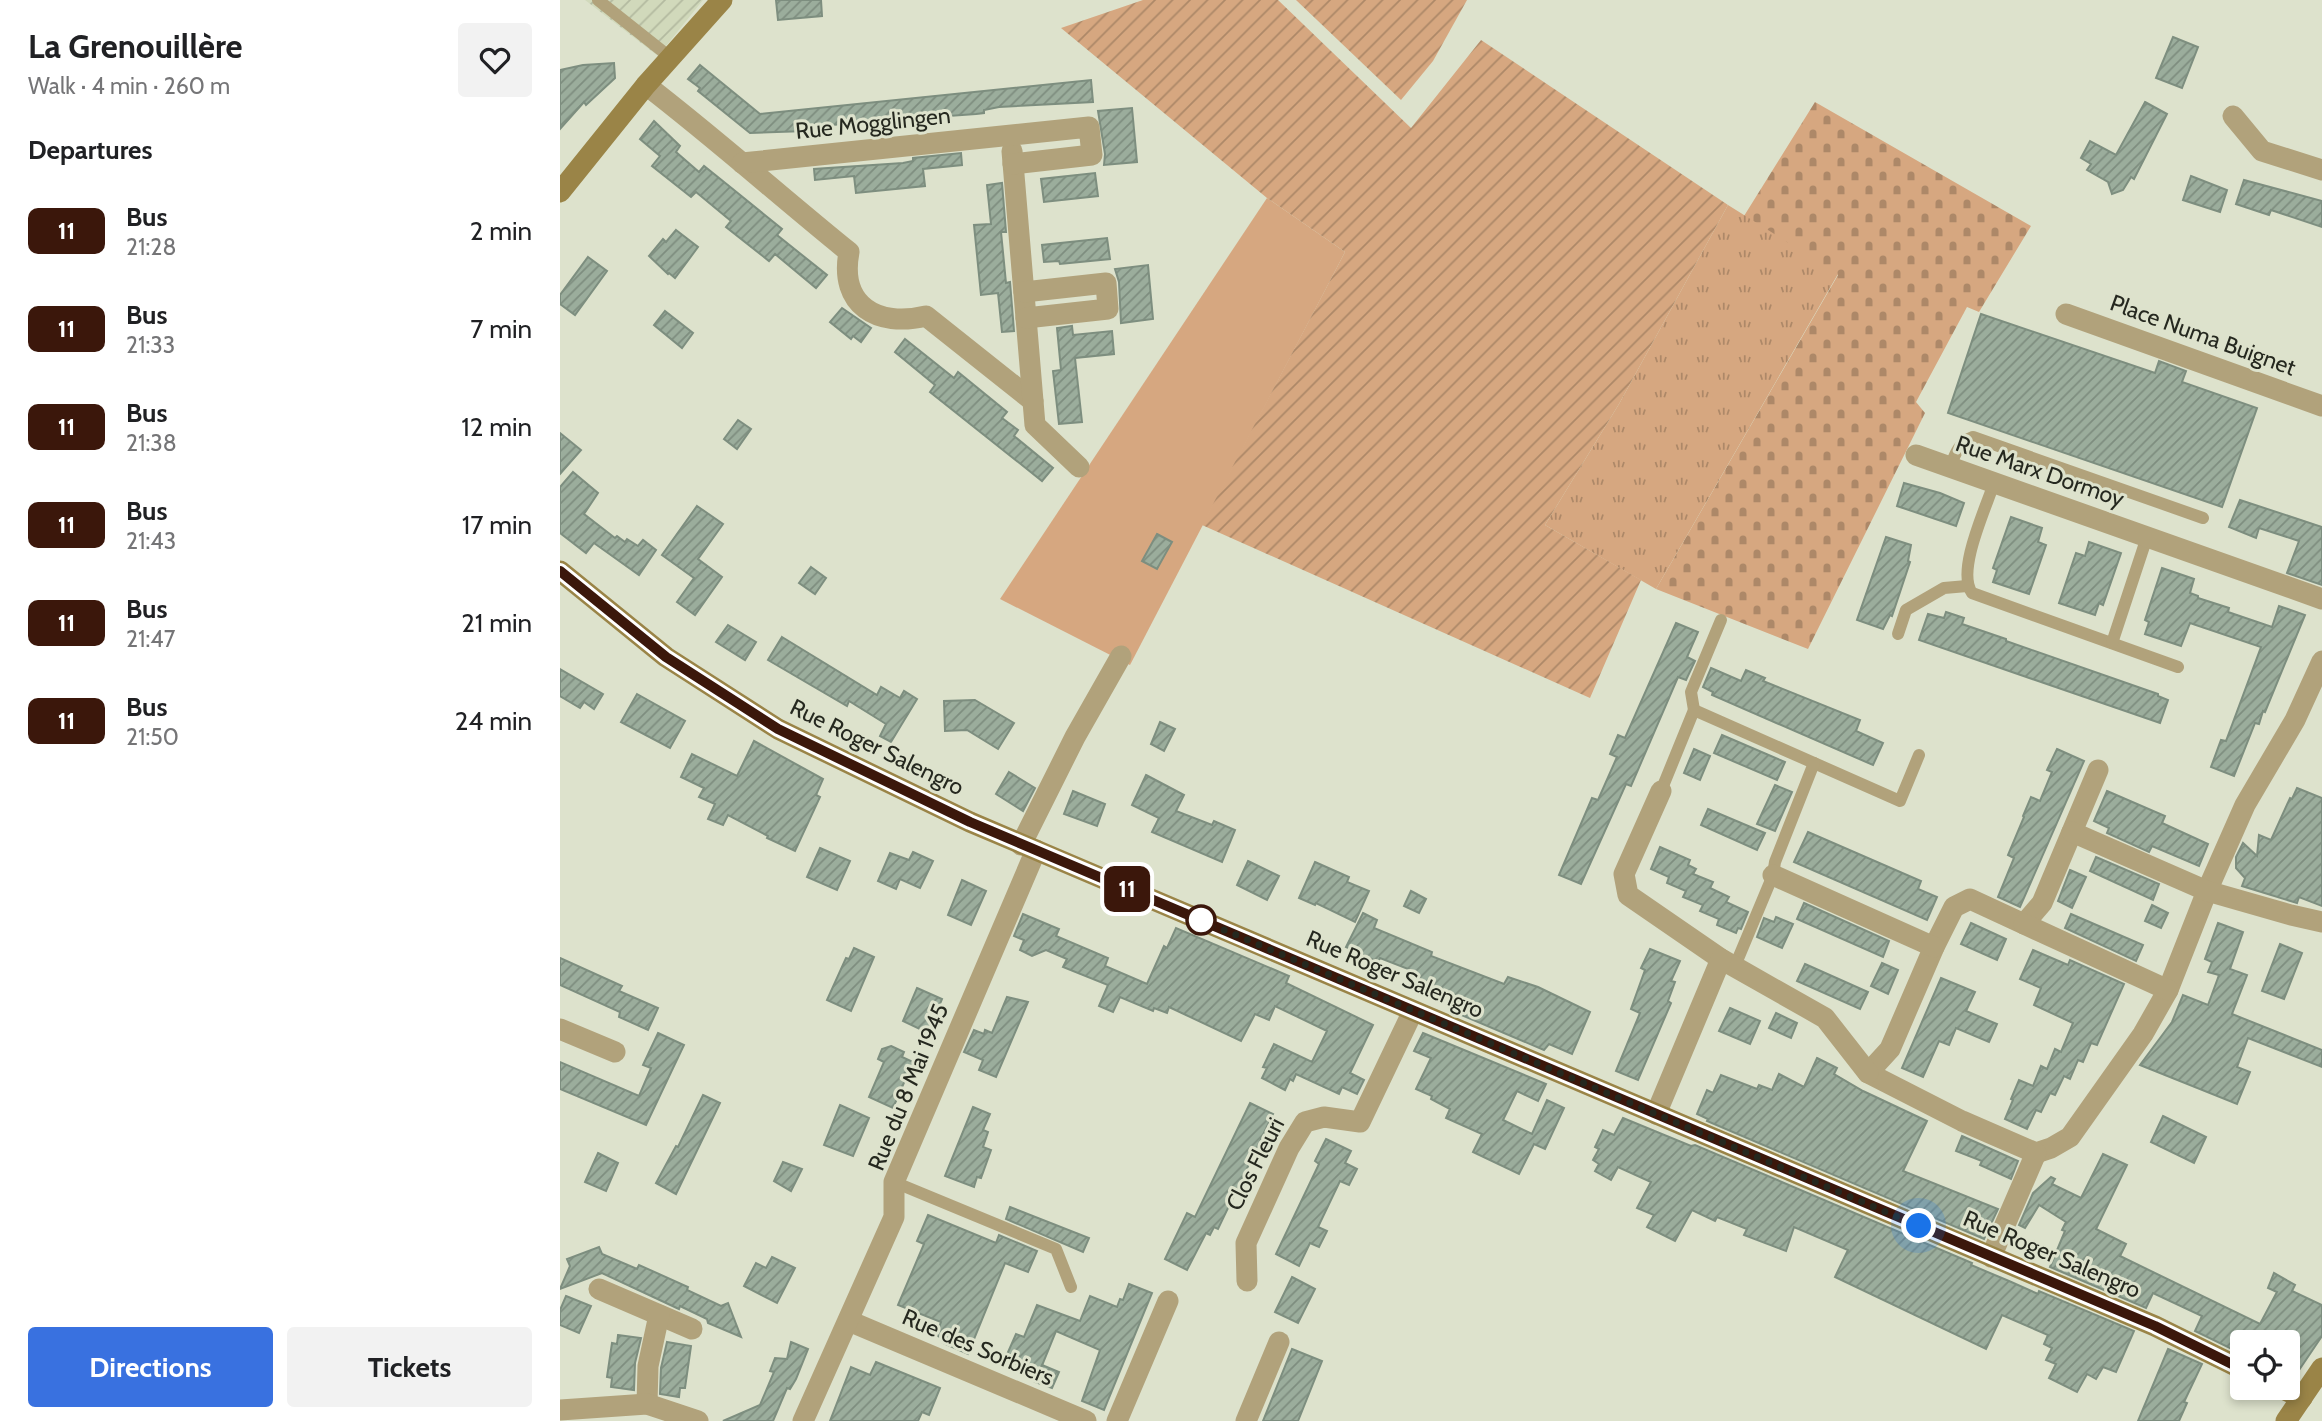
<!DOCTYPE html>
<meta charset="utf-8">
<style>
body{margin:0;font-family:Cabin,sans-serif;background:#f2f2f2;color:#202124;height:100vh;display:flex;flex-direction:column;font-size:26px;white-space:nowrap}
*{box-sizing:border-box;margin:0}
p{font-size:23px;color:#757577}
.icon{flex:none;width:38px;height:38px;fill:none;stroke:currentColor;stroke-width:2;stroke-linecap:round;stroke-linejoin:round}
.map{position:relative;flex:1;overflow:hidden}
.side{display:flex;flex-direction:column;background:#fff;width:560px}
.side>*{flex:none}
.badge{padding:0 14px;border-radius:10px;font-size:24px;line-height:46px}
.tools{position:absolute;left:1670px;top:1330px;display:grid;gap:14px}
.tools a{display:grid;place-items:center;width:70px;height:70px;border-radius:7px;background:#fff;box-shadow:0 4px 10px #0003;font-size:35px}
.you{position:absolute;width:35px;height:35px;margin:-18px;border:5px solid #fff;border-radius:50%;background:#1a73e8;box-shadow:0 0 0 10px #1a73e833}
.map>.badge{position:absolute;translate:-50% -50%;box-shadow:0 0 0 4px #fff}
h2{padding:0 28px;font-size:26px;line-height:63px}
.round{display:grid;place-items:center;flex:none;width:74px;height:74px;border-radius:7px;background:#f2f2f2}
.overview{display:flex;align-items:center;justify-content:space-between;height:119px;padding:0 28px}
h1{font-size:33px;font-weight:700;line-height:52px}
.button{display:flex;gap:14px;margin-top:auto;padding:14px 28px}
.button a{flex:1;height:80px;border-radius:7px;background:#3971e0;color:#fff;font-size:28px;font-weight:700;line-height:80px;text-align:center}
.button a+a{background:#f2f2f2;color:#202124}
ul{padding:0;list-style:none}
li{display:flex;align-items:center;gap:21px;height:98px;padding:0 28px}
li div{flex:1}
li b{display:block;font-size:26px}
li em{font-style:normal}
li .badge{min-width:77px;font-weight:700;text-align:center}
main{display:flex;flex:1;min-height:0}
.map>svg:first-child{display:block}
</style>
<main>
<section class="side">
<div class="overview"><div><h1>La Grenouillère</h1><p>Walk · 4 min · 260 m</p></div><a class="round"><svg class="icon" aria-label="heart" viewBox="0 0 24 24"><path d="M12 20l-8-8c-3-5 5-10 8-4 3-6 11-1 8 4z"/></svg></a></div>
<h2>Departures</h2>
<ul>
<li><span class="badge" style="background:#3b170b;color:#fff">11</span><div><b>Bus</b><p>21:28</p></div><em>2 min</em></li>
<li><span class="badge" style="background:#3b170b;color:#fff">11</span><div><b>Bus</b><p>21:33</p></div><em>7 min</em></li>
<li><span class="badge" style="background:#3b170b;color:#fff">11</span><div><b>Bus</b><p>21:38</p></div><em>12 min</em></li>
<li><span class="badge" style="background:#3b170b;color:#fff">11</span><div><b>Bus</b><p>21:43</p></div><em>17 min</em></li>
<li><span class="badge" style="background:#3b170b;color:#fff">11</span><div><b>Bus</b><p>21:47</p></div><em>21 min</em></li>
<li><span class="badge" style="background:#3b170b;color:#fff">11</span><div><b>Bus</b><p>21:50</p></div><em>24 min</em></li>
</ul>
<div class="button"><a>Directions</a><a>Tickets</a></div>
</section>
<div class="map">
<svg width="1762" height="1421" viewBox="0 0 1762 1421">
<defs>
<pattern id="industrial-furrows" width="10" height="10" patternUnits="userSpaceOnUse" patternTransform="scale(1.75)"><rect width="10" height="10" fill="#d1d9bb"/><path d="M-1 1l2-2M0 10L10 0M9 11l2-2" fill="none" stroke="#b3baa0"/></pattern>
<pattern id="cemetery-stones" width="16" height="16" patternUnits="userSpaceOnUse" patternTransform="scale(1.75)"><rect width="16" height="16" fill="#d6a780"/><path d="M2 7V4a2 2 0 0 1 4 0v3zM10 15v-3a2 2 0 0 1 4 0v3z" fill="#ad8868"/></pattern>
<pattern id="park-tufts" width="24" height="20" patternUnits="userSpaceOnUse" patternTransform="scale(1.75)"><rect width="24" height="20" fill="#d6a780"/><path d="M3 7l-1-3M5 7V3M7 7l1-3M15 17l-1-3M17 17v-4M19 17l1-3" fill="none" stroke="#ad8868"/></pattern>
<pattern id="garden-furrows" width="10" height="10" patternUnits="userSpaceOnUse" patternTransform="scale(1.75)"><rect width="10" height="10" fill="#d6a780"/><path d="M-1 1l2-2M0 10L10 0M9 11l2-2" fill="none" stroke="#ad8868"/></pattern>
<pattern id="building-hatch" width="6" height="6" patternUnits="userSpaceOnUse" patternTransform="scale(1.75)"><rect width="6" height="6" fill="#9bad9c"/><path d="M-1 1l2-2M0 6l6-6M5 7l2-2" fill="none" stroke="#7e8d7f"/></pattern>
</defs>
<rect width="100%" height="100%" fill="#dde2cc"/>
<polygon fill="url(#industrial-furrows)" points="25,0 143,0 98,56"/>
<polygon fill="#d6a780" points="707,198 785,252 570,665 440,599"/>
<polygon fill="url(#cemetery-stones)" points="1255,102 1471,226 1419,312 1407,307 1356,402 1365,413 1248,649 1096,589 1278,275 1184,216"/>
<polygon fill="url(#park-tufts)" points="1168,205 1278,274 1096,589 985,525 1059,404"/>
<g fill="url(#garden-furrows)">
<polygon points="583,0 718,0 851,128 921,40 1168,205 1059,404 985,525 1081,580 1030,698 642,525 785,252 707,198 501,28"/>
<polygon points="736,0 907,0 873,61 841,100"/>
</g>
<g fill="url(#building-hatch)" stroke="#7d8e7f" stroke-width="2">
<polygon points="216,0 261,0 262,16 218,20"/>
<polygon points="1613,37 1638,47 1622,88 1596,78"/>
<polygon points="54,63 55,78 26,105 24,102 0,129 0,70 23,65"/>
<polygon points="140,65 200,114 531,80 533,102 439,107 424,110 424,113 416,114 389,116 389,113 342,118 342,121 305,125 304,122 272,125 255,127 255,130 247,131 190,133 138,91 140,88 128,79"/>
<polygon points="1585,102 1607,114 1574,179 1571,177 1563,190 1552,194 1548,182 1527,170 1531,164 1521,158 1530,141 1556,155"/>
<polygon points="572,108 577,162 544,165 545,154 538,111"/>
<polygon points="94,121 120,146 116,152 139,172 144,166 174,190 222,229 217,235 267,275 256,288 215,254 209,261 166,227 171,221 136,192 131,197 92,166 100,156 80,139"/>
<polygon points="401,153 402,165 363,169 365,186 296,193 294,176 255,180 254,169 343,163 353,161 353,158"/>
<polygon points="535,173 538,196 484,202 481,179"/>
<polygon points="1631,176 1667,190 1660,212 1623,200"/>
<polygon points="1684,180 1762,201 1762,227 1711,210 1709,215 1676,204"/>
<polygon points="442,183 446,232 441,232 446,283 450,282 454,331 442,332 438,293 421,295 414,225 431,224 427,185"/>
<polygon points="116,230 138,247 115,278 109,273 108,274 89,256 103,239 106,242"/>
<polygon points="547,238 550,259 500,264 499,261 484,262 482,245"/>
<polygon points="28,257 47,271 15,315 0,304 0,295"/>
<polygon points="588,265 593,319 561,323 559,282 555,269"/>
<polygon points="282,308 311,328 301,342 293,336 291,339 270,322"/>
<polygon points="105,311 133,333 122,348 94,325"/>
<polygon points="1421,314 1595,373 1599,361 1626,371 1622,382 1697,408 1662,507 1388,413"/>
<polygon points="512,326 513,335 552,331 554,354 515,358 522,422 499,424 493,371 501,370 497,328"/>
<polygon points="345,339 394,378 398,372 447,412 442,418 458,430 454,436 493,468 482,481 370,392 375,385 335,352"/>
<polygon points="178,420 191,429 177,449 164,439"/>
<polygon points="0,433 21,450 0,474"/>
<polygon points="13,472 38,493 24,514 55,538 57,536 65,542 67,539 78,546 83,540 96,550 79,575 34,543 26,553 0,533 0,487"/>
<polygon points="1344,483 1380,493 1404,503 1396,526 1337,506"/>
<polygon points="1680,500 1762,527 1762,585 1727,573 1739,541 1699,528 1696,538 1669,527"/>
<polygon points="137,506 163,524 138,559 162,577 135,615 117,602 134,578 102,555"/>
<polygon points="1451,517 1482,528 1478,542 1486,545 1469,594 1433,582 1437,570 1433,568"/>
<polygon points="597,534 612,542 597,569 582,561"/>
<polygon points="1326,537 1351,545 1348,561 1350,562 1332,616 1330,615 1323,629 1297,620"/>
<polygon points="1529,542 1561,553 1543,605 1539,603 1535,615 1499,603 1516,553 1525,556"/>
<polygon points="251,567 266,578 255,594 239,583"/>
<polygon points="1602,568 1634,579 1630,593 1638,596 1638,598 1669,608 1668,612 1712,627 1719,606 1745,615 1705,712 1703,711 1699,724 1695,723 1674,776 1651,767 1661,740 1666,741 1701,647 1630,623 1621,646 1585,634 1589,622 1585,620"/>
<polygon points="1386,612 1404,618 1402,624 1446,639 1446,641 1598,694 1598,696 1608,700 1600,723 1359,640 1368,614 1384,618"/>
<polygon points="1116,623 1138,632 1127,657 1135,661 1126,680 1118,677 1071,786 1066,784 1021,884 999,875 1032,798 1038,800 1057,757 1050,754 1058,735 1065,738"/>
<polygon points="168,625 196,642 185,660 156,642"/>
<polygon points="222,637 317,695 321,687 340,698 344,691 357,699 331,742 320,736 326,724 289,701 287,706 208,660"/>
<polygon points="1151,668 1181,681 1186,670 1205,678 1203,681 1300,720 1296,731 1323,743 1313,765 1152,695 1153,692 1143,687"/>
<polygon points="0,669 43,694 34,709 24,702 20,708 0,696"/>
<polygon points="77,694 125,721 110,748 61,722"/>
<polygon points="415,700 454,723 438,749 407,730 385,731 384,701"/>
<polygon points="600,722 615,729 604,751 591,744"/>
<polygon points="1162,735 1225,762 1217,780 1154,753"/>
<polygon points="194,741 263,779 256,795 260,797 235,851 207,838 208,836 168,815 163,825 148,819 155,804 139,797 144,788 121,777 132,754 177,776"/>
<polygon points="1134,749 1150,756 1140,780 1124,773"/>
<polygon points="1497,749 1524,761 1460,907 1438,897 1454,858 1448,855 1464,817 1463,816 1471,797 1480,801 1492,772 1487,770"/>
<polygon points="449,772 475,788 463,811 436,794"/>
<polygon points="586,775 624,795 616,811 652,825 654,821 675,830 662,862 592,832 599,818 572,805"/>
<polygon points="1215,785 1232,792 1215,831 1197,824"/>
<polygon points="1737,788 1762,798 1762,906 1739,897 1737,903 1682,886 1685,878 1676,868 1676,857 1683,843 1697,856 1699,835 1711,840 1730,798 1732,799"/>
<polygon points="513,791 545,804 537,826 504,814"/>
<polygon points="1547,791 1605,816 1602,823 1648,844 1639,866 1592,846 1589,852 1547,833 1549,828 1534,821"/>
<polygon points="1148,809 1205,833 1197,850 1141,825"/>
<polygon points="1248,832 1361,881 1358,889 1377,897 1367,920 1234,862"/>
<polygon points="1100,847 1130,860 1128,865 1136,869 1133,874 1153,882 1150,888 1169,897 1166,902 1188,912 1181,929 1178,928 1176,933 1157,925 1159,919 1140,911 1143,905 1123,897 1126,891 1107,883 1109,877 1091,869"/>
<polygon points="260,848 290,861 277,890 247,877"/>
<polygon points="353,852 373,861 360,888 340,879 336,889 318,881 330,853 349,860"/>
<polygon points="1536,857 1599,884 1593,900 1530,871"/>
<polygon points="688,861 719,876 707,900 677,885"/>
<polygon points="755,862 789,877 787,882 809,891 795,922 756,903 755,905 739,898"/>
<polygon points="1510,870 1526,877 1512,908 1498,901"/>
<polygon points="402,880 426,891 411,925 388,915"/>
<polygon points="851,891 866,899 859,913 844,906"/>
<polygon points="1244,903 1329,941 1323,957 1237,919"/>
<polygon points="1592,905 1608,913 1601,928 1585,921"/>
<polygon points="803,913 817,920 814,928 872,952 871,956 944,984 948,977 978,987 1030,1012 1012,1054 989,1044 984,1050 892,1011 896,1003 851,984 856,972 820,958 818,962 786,947"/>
<polygon points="463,914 499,929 496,936 548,958 545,966 587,984 604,946 607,948 616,928 729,976 726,983 813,1025 790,1073 804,1080 797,1094 782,1087 779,1094 736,1074 733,1081 730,1079 725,1090 702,1078 707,1068 703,1067 714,1044 752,1062 767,1031 715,1006 709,1020 695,1014 681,1041 609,1007 607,1013 594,1008 593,1011 560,997 553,1012 539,1006 548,985 503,967 507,959 486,950 472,956 460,950 464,940 454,936"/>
<polygon points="1511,914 1583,945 1576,961 1505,928"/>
<polygon points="1216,917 1233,924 1222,948 1197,937 1204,918 1214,922"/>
<polygon points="1411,923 1446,939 1437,960 1401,944"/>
<polygon points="1658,923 1683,932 1670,969 1687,975 1672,1014 1762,1050 1762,1067 1688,1038 1677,1067 1690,1072 1677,1104 1580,1065 1612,1022 1623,995 1648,1005 1659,975 1648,972 1652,962 1645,959"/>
<polygon points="1720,944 1742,953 1724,999 1702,991"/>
<polygon points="294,948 314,957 291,1011 267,1000 286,958 289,959"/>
<polygon points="1090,949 1120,961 1111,981 1115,982 1108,1001 1111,1003 1078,1080 1056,1071 1080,1013 1071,1009 1085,970 1081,968"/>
<polygon points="1473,950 1508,965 1510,960 1564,984 1537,1045 1531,1043 1523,1062 1518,1060 1510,1079 1504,1076 1495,1095 1490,1093 1481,1112 1476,1110 1467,1129 1445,1119 1453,1100 1451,1099 1459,1080 1473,1086 1481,1066 1487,1069 1495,1049 1501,1052 1513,1023 1474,1005 1481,988 1460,979"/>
<polygon points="0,958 62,986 59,991 98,1008 88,1030 59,1017 60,1012 0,985"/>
<polygon points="1322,963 1338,970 1328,994 1311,986"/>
<polygon points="1245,964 1308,992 1300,1009 1237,981"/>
<polygon points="1381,978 1415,992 1406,1011 1437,1024 1429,1042 1396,1028 1389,1045 1379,1041 1363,1077 1342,1068"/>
<polygon points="357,988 382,999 368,1033 343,1021"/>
<polygon points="447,997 468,1002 436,1077 419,1070 423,1060 404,1052 414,1030 424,1034 425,1030 432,1033"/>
<polygon points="1170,1008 1200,1021 1190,1044 1159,1031"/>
<polygon points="1216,1013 1237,1023 1231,1038 1209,1028"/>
<polygon points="98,1033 124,1045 86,1125 0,1089 0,1062 79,1096 91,1068 83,1065"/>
<polygon points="863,1033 986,1084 978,1101 957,1091 943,1120 972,1134 987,1100 1004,1108 985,1149 974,1144 959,1174 913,1152 922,1134 886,1118 890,1109 871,1099 872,1096 856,1089 871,1058 854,1051"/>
<polygon points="331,1046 344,1052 342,1057 353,1062 333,1108 309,1097 324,1062 318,1059 322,1049"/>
<polygon points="1257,1058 1277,1068 1274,1074 1303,1091 1367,1121 1343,1171 1438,1209 1424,1239 1147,1121 1148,1119 1137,1114 1147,1090 1153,1093 1161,1075 1197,1089 1199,1085 1212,1090 1219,1074 1244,1087"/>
<polygon points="143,1095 160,1103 116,1194 96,1183 116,1146 118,1147"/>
<polygon points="690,1103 713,1114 658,1229 654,1227 650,1235 646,1233 627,1270 605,1259 627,1213 635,1217"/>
<polygon points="280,1105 309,1118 293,1156 264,1145"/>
<polygon points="413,1107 430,1114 423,1130 428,1132 423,1147 431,1150 421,1178 417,1177 414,1187 385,1176"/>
<polygon points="1603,1116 1646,1137 1634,1163 1591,1142"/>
<polygon points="1063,1118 1131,1146 1135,1145 1412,1263 1411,1265 1449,1281 1478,1294 1479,1291 1574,1331 1556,1372 1543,1367 1536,1379 1527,1374 1517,1392 1489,1378 1496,1364 1486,1360 1492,1348 1484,1344 1488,1335 1442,1315 1426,1349 1275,1277 1288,1250 1234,1227 1226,1251 1184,1235 1187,1229 1157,1217 1155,1221 1132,1210 1115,1241 1087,1227 1094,1215 1077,1208 1091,1182 1058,1167 1051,1180 1035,1171 1039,1164 1033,1160 1039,1149 1035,1147 1043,1130 1054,1135"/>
<polygon points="1402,1136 1458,1161 1451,1179 1420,1165 1422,1161 1396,1151"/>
<polygon points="766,1139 791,1151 785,1163 797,1169 789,1185 780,1181 758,1227 767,1231 759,1247 750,1243 739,1266 716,1254 759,1164 755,1161"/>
<polygon points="38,1153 58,1163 46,1191 25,1182"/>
<polygon points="1543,1154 1567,1165 1536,1229 1566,1244 1560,1256 1700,1324 1717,1292 1708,1288 1714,1273 1735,1285 1732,1291 1762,1305 1762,1336 1733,1379 1727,1376 1727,1342 1682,1342 1682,1354 1635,1331 1642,1316 1593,1293 1586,1308 1490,1267 1505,1231 1502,1230 1506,1222 1479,1205 1465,1228 1459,1225 1473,1193 1491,1177 1495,1179 1492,1184 1521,1198"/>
<polygon points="223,1162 242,1169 231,1191 214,1181"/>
<polygon points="450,1207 529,1238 523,1252 446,1219"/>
<polygon points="368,1215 436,1243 439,1235 477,1251 468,1272 445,1263 408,1354 383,1343 384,1339 376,1335 381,1322 338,1305 364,1244 357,1241"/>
<polygon points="39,1247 42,1254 77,1269 79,1265 128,1287 127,1290 161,1306 168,1303 181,1337 148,1323 147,1319 120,1306 119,1309 42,1273 0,1289 10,1266 7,1259"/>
<polygon points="212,1257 235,1268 217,1303 184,1286 196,1263 206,1268"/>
<polygon points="732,1277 755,1289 738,1323 715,1312"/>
<polygon points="569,1284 592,1293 544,1410 522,1401 540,1350 496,1331 479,1373 445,1359 456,1334 464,1337 477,1305 520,1321 530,1296 557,1307 560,1299 563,1300"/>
<polygon points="6,1296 31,1306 19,1333 0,1325 0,1310"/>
<polygon points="58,1335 81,1338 75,1363 74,1390 51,1387 52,1378 47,1377 52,1343 57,1344"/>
<polygon points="107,1342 131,1346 125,1388 120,1388 119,1397 100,1394 101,1368"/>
<polygon points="231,1342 248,1349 236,1379 230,1389 227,1388 213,1421 163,1421 200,1405 214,1372 210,1371 215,1358 227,1359"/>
<polygon points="732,1349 762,1361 738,1421 703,1421"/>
<polygon points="1608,1349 1642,1364 1624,1402 1627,1403 1619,1421 1578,1421"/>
<polygon points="316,1362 380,1388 369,1415 362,1412 358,1421 270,1421 291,1367 310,1375"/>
<polygon points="482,1365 499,1372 492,1388 475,1382"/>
</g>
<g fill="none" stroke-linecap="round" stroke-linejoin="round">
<g stroke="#b1a27b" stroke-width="12">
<polyline points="38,0 111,58"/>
<path d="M1390,467c5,-13 9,-25 23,-30l230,81"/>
<path d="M1434,483c-8,25 -38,88 -22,110l206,74"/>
<polyline points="1338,634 1346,610 1384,588 1407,586"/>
<polyline points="1552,643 1587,537"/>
<polyline points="1134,710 1131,692 1161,620"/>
<polyline points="1254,763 1340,801 1359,755"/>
<polyline points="1101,791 1134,710 1254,763 1215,862 1213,875 1175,966"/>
<polyline points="334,1182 496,1249 511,1287"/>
</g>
<g stroke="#b1a27b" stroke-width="21">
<path d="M86,85c69,53 135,112 203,167 -10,53 28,76 77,64l107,85"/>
<polyline points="1673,116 1702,151 1762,170"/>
<polyline points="452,151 475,425 519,467"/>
<polyline points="182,163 529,127 532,155 453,164"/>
<polyline points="464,292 546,283 548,309 466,318"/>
<polyline points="1506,314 1762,406"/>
<polyline points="1356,455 1762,599"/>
<polyline points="1538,770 1482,903 1464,924 1410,899 1394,907 1374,947 1330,1049 1308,1073 1402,1121 1476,1153 1491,1148 1510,1137 1583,1034 1608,990 1647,891 1685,805 1735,720 1762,661"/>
<polyline points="1101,791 1064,874 1068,895 1161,959 1265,1018 1308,1073"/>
<polyline points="1512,832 1647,891 1731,915 1762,922"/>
<polyline points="461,845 515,737 561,656"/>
<polyline points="1213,875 1374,947"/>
<polyline points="1464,924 1608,990"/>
<polyline points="0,1029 55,1052"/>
<polyline points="1096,1114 1161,959"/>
<polyline points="1431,1257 1476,1153"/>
<polyline points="687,1281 686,1243 729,1148 745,1122 764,1117 800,1122 853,1011"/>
<polyline points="39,1289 132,1329"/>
<polyline points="289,1321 526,1421"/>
<polyline points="87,1404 88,1366 99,1315"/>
<polyline points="0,1410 87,1404 138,1421"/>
<polyline points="243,1421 334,1217 334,1182 476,850"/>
<polyline points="557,1421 608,1301"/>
<polyline points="686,1421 719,1342"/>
</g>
<g stroke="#9a8447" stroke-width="21">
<polyline points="0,192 86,85 162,0"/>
<polyline points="0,571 106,657 218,729 410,822 1595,1326 1682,1369"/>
<polyline points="1721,1388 1742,1398"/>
<polyline points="1726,1421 1762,1368"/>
</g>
</g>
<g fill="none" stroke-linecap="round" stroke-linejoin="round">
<defs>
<polyline id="line" points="0,571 106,657 218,729 410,822 1595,1326 1682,1369"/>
</defs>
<use href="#line" stroke="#fff" stroke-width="16"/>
<use href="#line" stroke="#3b170b" stroke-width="10"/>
<polyline stroke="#25281f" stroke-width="7" stroke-dasharray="0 12.6" points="641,920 1359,1226"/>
</g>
<circle fill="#fff" stroke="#3b170b" stroke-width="3.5" cx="641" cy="920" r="14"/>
<g text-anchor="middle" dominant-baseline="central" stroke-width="6" stroke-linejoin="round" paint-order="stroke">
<g font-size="23" fill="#25281f" stroke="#dde2cc">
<text transform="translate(313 123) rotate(-6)">Rue Mogglingen</text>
<text transform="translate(1643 335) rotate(20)">Place Numa Buignet</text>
<text transform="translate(1480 471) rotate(19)">Rue Marx Dormoy</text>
<text transform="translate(317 747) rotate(26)">Rue Roger Salengro</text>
<text transform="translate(835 974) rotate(23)">Rue Roger Salengro</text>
<text transform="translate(348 1087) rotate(-68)">Rue du 8 Mai 1945</text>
<text transform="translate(695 1164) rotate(-63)">Clos Fleuri</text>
<text transform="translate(1492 1254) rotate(23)">Rue Roger Salengro</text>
<text transform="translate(418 1347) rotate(23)">Rue des Sorbiers</text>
</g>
</g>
</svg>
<div class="tools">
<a><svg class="icon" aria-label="locate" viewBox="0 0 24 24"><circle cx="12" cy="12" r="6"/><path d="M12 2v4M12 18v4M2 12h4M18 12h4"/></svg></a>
</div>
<div class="you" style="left:1359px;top:1226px"></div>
<b class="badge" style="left:567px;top:889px;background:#3b170b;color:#fff">11</b>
</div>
</main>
